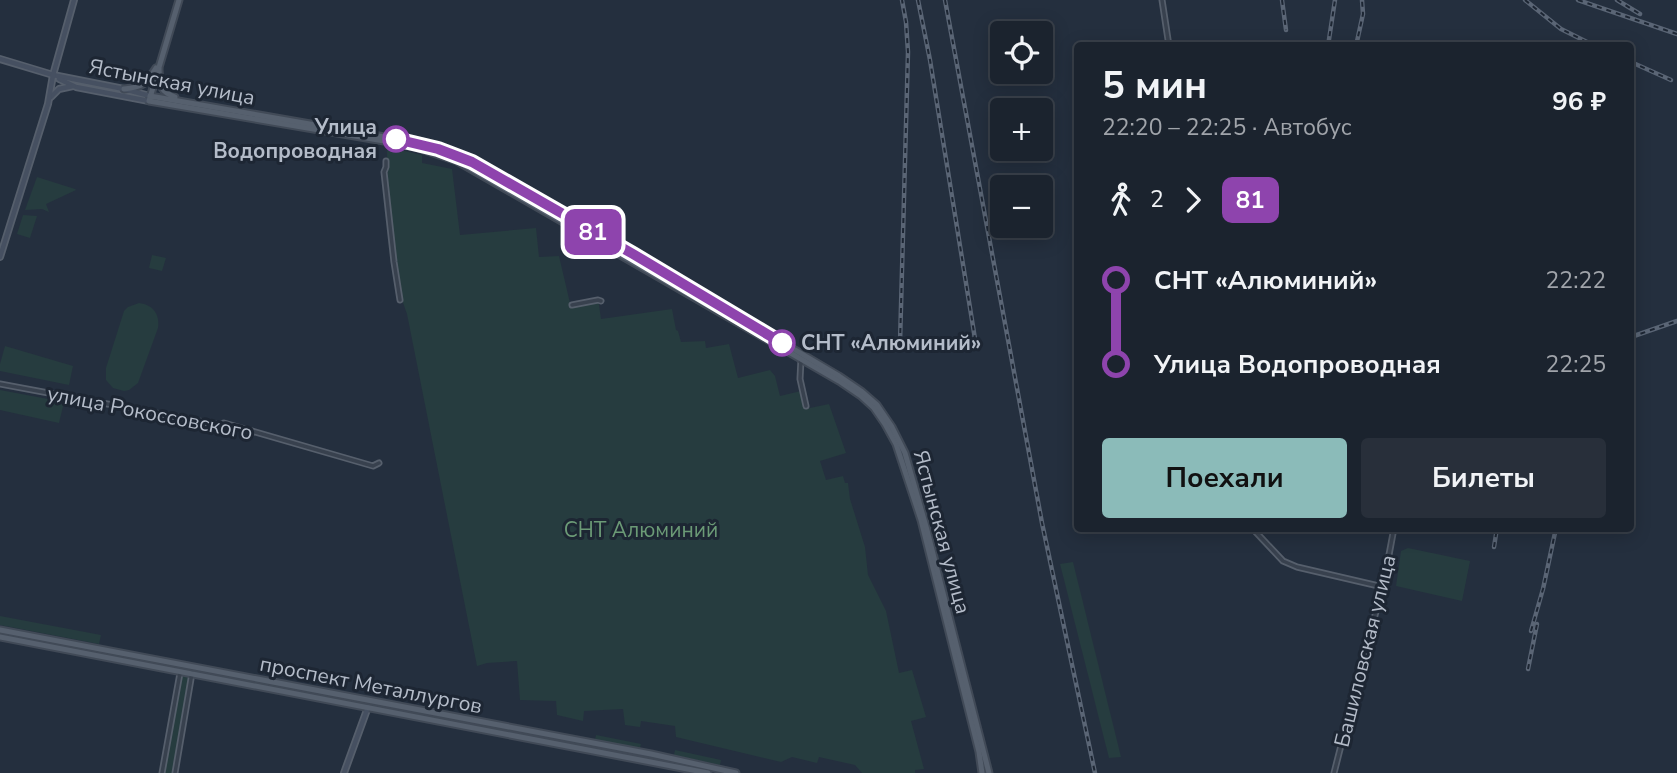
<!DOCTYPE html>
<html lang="ru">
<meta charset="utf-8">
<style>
body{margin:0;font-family:"Nunito Sans",sans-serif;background:#282f3a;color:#f1f3f6;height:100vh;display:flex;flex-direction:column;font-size:26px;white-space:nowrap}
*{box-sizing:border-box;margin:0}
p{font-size:23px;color:#a0a4aa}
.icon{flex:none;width:38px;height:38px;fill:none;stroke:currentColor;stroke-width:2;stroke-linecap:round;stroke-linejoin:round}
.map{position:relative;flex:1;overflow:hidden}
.details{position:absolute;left:1074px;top:42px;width:560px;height:490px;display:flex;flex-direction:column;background:#1b232e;border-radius:7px;box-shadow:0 4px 18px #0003,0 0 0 2px #39404a}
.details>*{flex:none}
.badge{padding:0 14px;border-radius:10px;font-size:24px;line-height:46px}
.buttons{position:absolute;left:990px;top:21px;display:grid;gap:14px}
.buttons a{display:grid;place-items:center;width:63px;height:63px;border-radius:7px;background:#1b232e;box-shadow:0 4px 18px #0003,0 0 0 2px #39404a;font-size:35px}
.map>.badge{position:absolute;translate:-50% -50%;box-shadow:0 0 0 4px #fff}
.legs{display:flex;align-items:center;gap:10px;height:77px;padding:0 28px;font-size:23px}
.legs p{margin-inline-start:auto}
.head{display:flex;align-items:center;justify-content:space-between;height:119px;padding:0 28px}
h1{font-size:38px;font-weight:700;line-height:52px}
.action{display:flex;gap:14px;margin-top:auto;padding:14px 28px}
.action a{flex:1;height:80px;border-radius:7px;background:#8bbbb9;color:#111;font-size:28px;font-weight:700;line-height:80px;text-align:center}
.action a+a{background:#282f3a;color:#f1f3f6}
ul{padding:0 28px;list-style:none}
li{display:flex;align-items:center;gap:24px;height:84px;font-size:26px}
li i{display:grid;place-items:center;width:10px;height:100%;margin:0 9px;background:currentColor}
li i::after{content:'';width:18px;height:18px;margin:-9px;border:5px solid;border-radius:50%;background:#1b232e}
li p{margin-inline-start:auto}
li:first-child i{background:linear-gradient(#0000 50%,currentColor 0)}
li:last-child i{background:linear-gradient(currentColor 50%,#0000 0)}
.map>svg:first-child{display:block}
</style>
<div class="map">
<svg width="1677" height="773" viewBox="0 0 1677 773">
<rect width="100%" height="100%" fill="#242f3e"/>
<g fill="#263c3f">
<polygon points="387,147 422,155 422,163 452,169 460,235 536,228 539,257 559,256 570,303 598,298 601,319 672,309 676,330 678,331 681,342 705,341 706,348 729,344 738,378 770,370 775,376 780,396 801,391 805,409 829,404 846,453 820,461 826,480 843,476 845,483 848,483 850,499 865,547 868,575 886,611 899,673 912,670 926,717 911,721 924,769 915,770 915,773 862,773 855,765 819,757 817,763 792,757 781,762 676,737 675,726 641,721 640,727 625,725 623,709 584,711 583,721 557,715 556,701 520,700 517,661 487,663 477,666 407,314 402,300 388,204"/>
<polygon points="37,177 75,189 76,190 46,204 49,212 42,209 25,210"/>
<polygon points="23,215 37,216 30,238 17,234"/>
<polygon points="152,255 166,258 162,271 149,268"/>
<path d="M139,303c14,2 21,11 19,25l-20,55 -9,7 -5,1 -11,-3 -7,-8v-12l18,-57 4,-4z"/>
<polygon points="5,346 73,366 69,385 0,371 0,364"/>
<polygon points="0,390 64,402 59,423 0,410"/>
<polygon points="1408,548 1470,561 1462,601 1396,586 1401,551"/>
<polygon points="1073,562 1121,757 1109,758 1060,564"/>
<polygon points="0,616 101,635 99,644 0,625"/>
<polygon points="180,670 192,673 175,773 163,773"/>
<polygon points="596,735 641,744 640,748 595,740"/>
<polygon points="675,750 721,760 720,765 674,755"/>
</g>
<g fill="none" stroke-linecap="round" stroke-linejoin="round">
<defs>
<g id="street">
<polyline points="1162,0 1169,46"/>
<polyline points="386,161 386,167 384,172 394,262 400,300"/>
<polyline points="572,305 598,300 601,301"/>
<polyline points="801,359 800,379 806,406"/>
<polyline points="0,384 220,425 224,423 373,466 379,463"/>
<polyline points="1252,528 1283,561 1297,567 1383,587"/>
<polyline points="162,773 180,673"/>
<polyline points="175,773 192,673"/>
<polyline points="1334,773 1366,647 1383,587 1394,528"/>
</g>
<g id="secondary">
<polyline points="0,59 53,75 124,89 150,96"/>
<polyline points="59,79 76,87 149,101"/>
<polyline points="51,97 59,89 73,86"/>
<polyline points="0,257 48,104 53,75 74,0"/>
<polyline points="344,773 368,707"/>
</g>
<g id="primary">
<polyline points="179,0 149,101 384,141 415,147 457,161 839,381 861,396 874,408 885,424 896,444 921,520 979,752 982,773"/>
<path d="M159,69c1,16 0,22 16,28"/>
<path d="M124,89c19,-2 22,-5 32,-21"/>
<polyline points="150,96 396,139 437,149 472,162 542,204 633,254 839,376 861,391 877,405 892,427 905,453 927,530 989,773"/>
<polyline points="0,630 651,754 736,773"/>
<polyline points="0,637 708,773"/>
</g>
</defs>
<use href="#street" stroke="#565f6c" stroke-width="7"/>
<use href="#secondary" stroke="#565f6c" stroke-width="8"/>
<use href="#primary" stroke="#414a57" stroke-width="9"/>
<use href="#street" stroke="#38414e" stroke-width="3.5"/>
<use href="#secondary" stroke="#465061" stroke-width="4.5"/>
<use href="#primary" stroke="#56606e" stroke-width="5"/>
<defs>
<g id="rail">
<polyline points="918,0 930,60 976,345"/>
<polyline points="945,0 1042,523 1095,773"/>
<polyline points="1282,0 1286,30"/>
<polyline points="1525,0 1561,29 1595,46"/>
<polyline points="1578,0 1677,34"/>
<polyline points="1617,0 1640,14"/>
<polyline points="1328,46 1335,0"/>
<polyline points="1356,46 1363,14 1362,0"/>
<polyline points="1631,62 1671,80"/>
<polyline points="1631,337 1677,321"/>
<polyline points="900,343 908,52 906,22 902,0"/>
<polyline points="1494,547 1497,528"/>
<polyline points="1531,631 1543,589 1556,528"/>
<polyline points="1528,669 1537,624"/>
</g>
</defs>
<use href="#rail" stroke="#5a6575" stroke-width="4.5"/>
<use href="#rail" stroke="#1d2633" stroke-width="2" stroke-dasharray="5" stroke-linecap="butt"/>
</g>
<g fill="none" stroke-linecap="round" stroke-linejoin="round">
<defs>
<polyline id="line-1" points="396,139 438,149 472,162 633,254 782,343"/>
</defs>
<use href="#line-1" stroke="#fff" stroke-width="16"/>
<use href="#line-1" stroke="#8e44ad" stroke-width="10"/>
</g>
<g fill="#fff" stroke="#8e44ad" stroke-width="3.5">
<circle cx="396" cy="139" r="12"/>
<circle cx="782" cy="343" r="12"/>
</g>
<g text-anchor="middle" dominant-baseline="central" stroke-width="6" stroke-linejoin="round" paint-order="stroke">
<g font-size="21" fill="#b4bcc9" stroke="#1d2633">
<text transform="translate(172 82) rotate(11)">Ястынская улица</text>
<text transform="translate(150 413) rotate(11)">улица Рокоссовского</text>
<text transform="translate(942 532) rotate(75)">Ястынская улица</text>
<text transform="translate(1365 651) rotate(-76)">Башиловская улица</text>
<text transform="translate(371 685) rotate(11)">проспект Металлургов</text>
</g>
<g font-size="21" font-weight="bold" fill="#b4bcc9" stroke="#1d2633" text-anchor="end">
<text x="377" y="127">Улица<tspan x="377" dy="24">Водопроводная</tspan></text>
<text x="801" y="343" text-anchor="start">СНТ «Алюминий»</text>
</g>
<g font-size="21" fill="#6b9a76" stroke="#1d2633">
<text x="641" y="530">СНТ Алюминий</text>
</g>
</g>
</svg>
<div class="buttons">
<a><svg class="icon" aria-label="locate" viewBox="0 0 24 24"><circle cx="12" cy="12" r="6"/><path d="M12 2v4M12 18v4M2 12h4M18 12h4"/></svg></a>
<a>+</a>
<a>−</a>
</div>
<b class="badge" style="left:593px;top:232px;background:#8e44ad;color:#fff">81</b>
<section class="details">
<div class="head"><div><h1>5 мин</h1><p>22:20 – 22:25 · Автобус</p></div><b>96 ₽</b></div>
<div class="legs"><svg class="icon" aria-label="walk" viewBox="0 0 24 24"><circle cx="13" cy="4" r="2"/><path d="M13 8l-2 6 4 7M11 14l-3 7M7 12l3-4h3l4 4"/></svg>2<svg class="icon" aria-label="forward" viewBox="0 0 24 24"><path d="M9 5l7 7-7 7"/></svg><b class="badge" style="background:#8e44ad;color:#fff">81</b></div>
<ul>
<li><i style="color:#8e44ad"></i><b>СНТ «Алюминий»</b><p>22:22</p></li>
<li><i style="color:#8e44ad"></i><b>Улица Водопроводная</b><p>22:25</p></li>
</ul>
<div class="action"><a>Поехали</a><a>Билеты</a></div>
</section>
</div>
